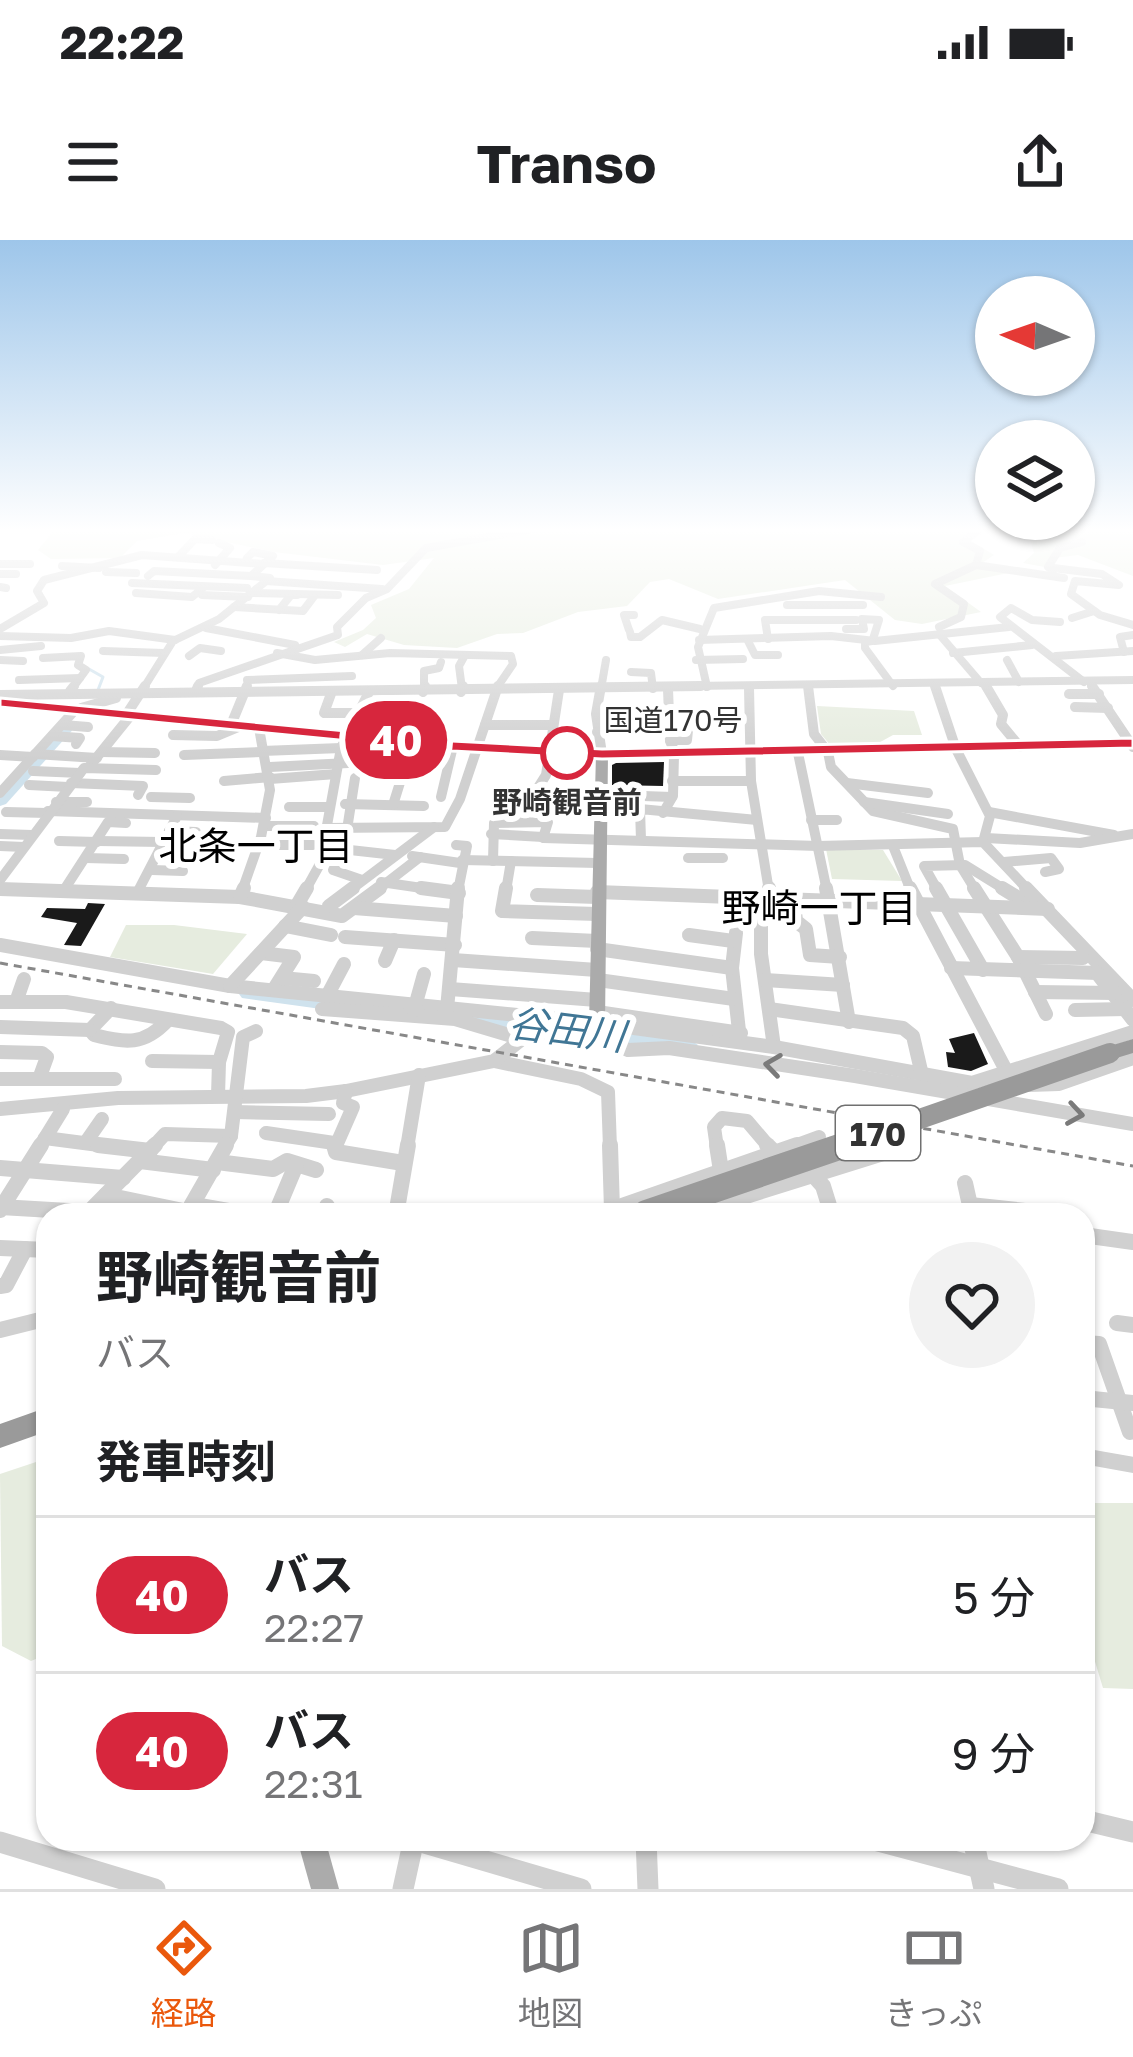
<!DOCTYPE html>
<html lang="ja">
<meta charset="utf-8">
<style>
body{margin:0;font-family:"Golos Text","Noto Sans JP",sans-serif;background:#f2f2f2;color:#202124;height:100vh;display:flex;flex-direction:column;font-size:45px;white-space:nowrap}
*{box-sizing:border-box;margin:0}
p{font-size:39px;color:#757577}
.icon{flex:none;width:66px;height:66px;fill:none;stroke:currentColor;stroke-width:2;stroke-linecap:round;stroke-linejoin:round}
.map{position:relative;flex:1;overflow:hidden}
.details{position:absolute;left:36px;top:963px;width:1059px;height:648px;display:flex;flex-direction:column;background:#fff;border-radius:36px;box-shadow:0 3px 9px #0004}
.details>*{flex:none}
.badge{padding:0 24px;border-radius:39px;font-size:42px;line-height:78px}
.needle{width:78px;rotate:272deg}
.tools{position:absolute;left:975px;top:36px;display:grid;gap:24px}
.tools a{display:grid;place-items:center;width:120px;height:120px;border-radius:50%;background:#fff;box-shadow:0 3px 9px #0004;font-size:60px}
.map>.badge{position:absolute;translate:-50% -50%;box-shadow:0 0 0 6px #fff}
h2{padding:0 60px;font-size:45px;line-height:108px}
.round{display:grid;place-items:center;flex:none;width:126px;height:126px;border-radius:63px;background:#f2f2f2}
.overview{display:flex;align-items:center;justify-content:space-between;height:204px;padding:0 60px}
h1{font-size:57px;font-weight:700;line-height:90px}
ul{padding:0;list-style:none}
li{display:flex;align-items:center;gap:36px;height:156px;padding:0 60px;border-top:3px solid #e0e0e0}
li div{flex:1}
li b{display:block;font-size:45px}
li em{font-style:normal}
li .badge{min-width:132px;font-weight:700;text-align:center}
.status{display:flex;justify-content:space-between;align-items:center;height:84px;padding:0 60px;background:#fff;direction:ltr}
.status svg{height:33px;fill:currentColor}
header{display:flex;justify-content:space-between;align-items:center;height:156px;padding:0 60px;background:#fff;font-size:54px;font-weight:700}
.menu{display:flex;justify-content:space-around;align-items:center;height:168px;border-top:3px solid #e0e0e0;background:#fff;font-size:33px;color:#757577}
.menu a{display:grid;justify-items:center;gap:6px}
.menu .current{color:#ea580c}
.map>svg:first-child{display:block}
</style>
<div class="status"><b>22:22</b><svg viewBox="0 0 49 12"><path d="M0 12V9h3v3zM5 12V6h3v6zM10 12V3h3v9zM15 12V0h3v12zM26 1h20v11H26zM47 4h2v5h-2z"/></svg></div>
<header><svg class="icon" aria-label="menu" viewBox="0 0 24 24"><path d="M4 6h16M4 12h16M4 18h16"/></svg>Transo<svg class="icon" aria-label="share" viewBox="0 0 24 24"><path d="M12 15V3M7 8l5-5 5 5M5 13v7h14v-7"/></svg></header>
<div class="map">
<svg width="1133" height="1649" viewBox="0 0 1133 1649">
<rect width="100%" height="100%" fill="#fff"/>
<g fill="#e6ecdf">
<polygon points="55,289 980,289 981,294 971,301 994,315 982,323 1013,332 945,346 981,372 922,384 895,380 845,340 718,359 669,339 650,342 627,366 578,372 523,393 497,394 457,408 404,405 367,394 345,407 334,402 363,390 376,378 371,365 409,349 434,318 383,325 274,312 185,293 137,301 120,318 51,319 38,310"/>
<polygon points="1013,289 1133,289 1133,336 1078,315 1054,318 1050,328 1023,323 1034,313 1030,299"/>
<polygon points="817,466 914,471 922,495 893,495 873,506 831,506 821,494"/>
<polygon points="826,609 883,610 902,641 832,639"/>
<polygon points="126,685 174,685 247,694 213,734 110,717"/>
<polygon points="48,1218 48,1414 31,1421 2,1406 0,1234"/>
<polygon points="1083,1263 1133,1263 1133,1449 1103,1448 1083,1382"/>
</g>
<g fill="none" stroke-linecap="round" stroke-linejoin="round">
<polyline stroke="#cfe2ed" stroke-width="3" points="89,429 103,437 98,450"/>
<g fill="#cfe2ed" fill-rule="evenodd">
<polygon points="65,482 77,485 6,564 0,566 0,552"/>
<polygon points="249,748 343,760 353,766 343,772 242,758 239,754"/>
<polygon points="451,770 688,798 698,805 688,812 444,780 441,776 444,772"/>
</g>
</g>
<g fill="#1a1a1a">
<polygon points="664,522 663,546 612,545 612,525 616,523"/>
<polygon points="88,663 105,664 81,706 64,705 77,683 41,677 47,668 85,669"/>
<polygon points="974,793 988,824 971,831 948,827 946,812 955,813 949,799"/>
</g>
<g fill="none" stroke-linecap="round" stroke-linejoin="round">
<g stroke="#d0d0d0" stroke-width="8">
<polyline points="178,317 195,299 212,300"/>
<polyline points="264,323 377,330"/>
<polyline points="0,324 30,324"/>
<polyline points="215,325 230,308 219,303"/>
<polyline points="976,325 1064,338"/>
<polyline points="62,326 99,328"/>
<polyline points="1053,328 1102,334 1119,345 1075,341 1071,354 1100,375 1133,385"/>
<polyline points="1053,331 1048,327 1060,308 1082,302"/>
<polyline points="106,332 136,333"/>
<polyline points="0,334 16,334"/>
<polyline points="148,336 154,331 251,336"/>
<polyline points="266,341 382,349"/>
<polyline points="132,343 247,348"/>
<polyline points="0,347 6,348"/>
<polyline points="136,353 192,357 204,347"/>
<polyline points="253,353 338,355"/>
<polyline points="202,355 248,357"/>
<polyline points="787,365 863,365"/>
<polyline points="234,367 303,371 315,355"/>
<polyline points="279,370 291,355 297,355"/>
<polyline points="1072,378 1094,371"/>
<polyline points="1060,382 1032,380 1011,368 1000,377 1084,442"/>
<polyline points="939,387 961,377 964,364 935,344 976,325 980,311 963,302 979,289"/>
<polyline points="206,388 295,405"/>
<polyline points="0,389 44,363 37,351 44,340 142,315 263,324"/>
<polyline points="846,389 864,389 862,379 879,380 873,399"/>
<polyline points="629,390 624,375 634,375"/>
<polyline points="630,392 631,397 640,397 662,380 700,389"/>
<polyline points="939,394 981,443"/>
<polyline points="0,396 71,398 109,391 175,400"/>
<polyline points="768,399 765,380 856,380"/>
<polyline points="699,400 831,396 875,401 1009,387"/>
<polyline points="748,401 755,415 778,415"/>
<polyline points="872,401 865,402 865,408 893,446"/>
<polyline points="0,410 41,406"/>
<polyline points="103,411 164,413"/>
<polyline points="1124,412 1120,397 1133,395"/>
<polyline points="277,413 315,420 390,413 511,416 513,424 496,449"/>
<polyline points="953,413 1032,405"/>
<polyline points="362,415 381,398"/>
<polyline points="189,416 200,408 221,411"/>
<polyline points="1056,416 1133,411"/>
<polyline points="43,418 81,416 78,425 86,430 72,449"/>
<polyline points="0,420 23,421"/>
<polyline points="696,420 743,419"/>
<polyline points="1007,420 1019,442"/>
<polyline points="631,432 651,433 653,449"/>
<polyline points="19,440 80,438"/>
<polyline points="247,440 352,436"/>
<polyline points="1090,442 1094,449"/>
<polyline points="984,443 987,449"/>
<polyline points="707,447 698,407 714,368 819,351 881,357"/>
<polyline points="143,449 173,401 219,379 270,338 251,336 273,316 253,312 247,318"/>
<polyline points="197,449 199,443 338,395 337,387 366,358 387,349 426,308 533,289"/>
<polyline points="424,449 424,431 439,428 441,422"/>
<polyline points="462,449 459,426 464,417"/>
<polyline points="474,449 1133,440"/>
<polyline points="601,449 606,420"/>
</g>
<g stroke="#d0d0d0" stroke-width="10">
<polyline points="601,446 596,474 602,514"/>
<polyline points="808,446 814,494 828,512 831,527 873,571 953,589 960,625 976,651"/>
<polyline points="935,446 956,509 990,576 983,602"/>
<polyline points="986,446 1003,475 1001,484 1020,507"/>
<polyline points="1092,446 1133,507"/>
<polyline points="749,448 751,541 769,651"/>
<polyline points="668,449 670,501 676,515"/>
<polyline points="559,450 546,535 529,562 600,563"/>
<polyline points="70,451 74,446"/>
<polyline points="196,451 198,446"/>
<polyline points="332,451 324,473 358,473"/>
<polyline points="423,452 425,446"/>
<polyline points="461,452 463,446"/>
<polyline points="1069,454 1099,454"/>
<polyline points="0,455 701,446"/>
<polyline points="1075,467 1108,468"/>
<polyline points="81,468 116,458"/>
<polyline points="126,475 145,446"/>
<polyline points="63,485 88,487"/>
<polyline points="231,485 247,446"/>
<polyline points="485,485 552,485"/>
<polyline points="597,492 632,493"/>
<polyline points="173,495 217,496 241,486"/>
<polyline points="52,496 80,498 76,504"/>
<polyline points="670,500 687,500 689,481"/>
<polyline points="262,511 341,508"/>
<polyline points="102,512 155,513"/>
<polyline points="798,513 827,651"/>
<polyline points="35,514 97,518"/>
<polyline points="0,515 33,517"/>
<polyline points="184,515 262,512"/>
<polyline points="89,527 131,475"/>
<polyline points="270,527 407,520"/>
<polyline points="33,531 80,533"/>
<polyline points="355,538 344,609 333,630 362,640"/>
<polyline points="270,539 336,534"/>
<polyline points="224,541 270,537"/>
<polyline points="672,541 751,541"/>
<polyline points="71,543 143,546 138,555"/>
<polyline points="847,543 928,553"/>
<polyline points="29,545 68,547"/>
<polyline points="0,553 75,470"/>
<polyline points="643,556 672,557"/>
<polyline points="151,557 190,558"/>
<polyline points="441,557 453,506"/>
<polyline points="56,562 87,562"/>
<polyline points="864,562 948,574"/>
<polyline points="345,564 424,566"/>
<polyline points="393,565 413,501"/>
<polyline points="289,567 327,567"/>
<polyline points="48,571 266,578"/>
<polyline points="6,572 47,573"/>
<polyline points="989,572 1114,595"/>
<polyline points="663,573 673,556 674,515"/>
<polyline points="811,580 837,580"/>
<polyline points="265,586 314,586"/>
<polyline points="325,588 445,587 460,559 498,446"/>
<polyline points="169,591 196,592"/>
<polyline points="0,594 32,595"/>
<polyline points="491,594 543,597"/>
<polyline points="986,598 1080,603 1133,594"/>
<polyline points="641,600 640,569 757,580"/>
<polyline points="59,601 97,602"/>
<polyline points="98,601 162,602"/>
<polyline points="261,605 313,605"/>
<polyline points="456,605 467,606 458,651"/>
<polyline points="0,606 24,607"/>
<polyline points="893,606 911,651"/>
<polyline points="161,609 195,609"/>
<polyline points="341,609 395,615"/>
<polyline points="412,616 460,623"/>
<polyline points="86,618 124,619"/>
<polyline points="688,618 723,618"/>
<polyline points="462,620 598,623"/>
<polyline points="493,621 494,583 548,582 543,598 818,606 983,602 1029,651"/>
<polyline points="1004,622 1051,618 1059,629 1045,632"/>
<polyline points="152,630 183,631"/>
<polyline points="0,640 84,528 156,530"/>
<polyline points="381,642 442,651"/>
<polyline points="0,649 48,651"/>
<polyline points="64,650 108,582 126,583"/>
<polyline points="138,651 177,576"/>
<polyline points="242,651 261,597 270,550 259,488"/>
<polyline points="305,651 320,624 341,508 369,452"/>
<polyline points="349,651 434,587"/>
<polyline points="376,651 420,617"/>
<polyline points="506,651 511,621"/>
<polyline points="938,651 924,626 965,625 1007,651"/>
</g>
<g stroke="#d0d0d0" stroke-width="14">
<polyline points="421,648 459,653"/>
<polyline points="506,648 502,671 597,674"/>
<polyline points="769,648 771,660"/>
<polyline points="826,648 849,782"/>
<polyline points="910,648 1009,836"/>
<polyline points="936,648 983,730"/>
<polyline points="974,648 1018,717 1046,774"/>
<polyline points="1002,648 1035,668"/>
<polyline points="1026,648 1133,760"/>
<polyline points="0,649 240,657 342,676 380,648"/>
<polyline points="597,652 1048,669"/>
<polyline points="537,655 597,657"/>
<polyline points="240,657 244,648"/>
<polyline points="761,660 761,714 774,807"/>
<polyline points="794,662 796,681 806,689 810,715 840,717"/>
<polyline points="297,665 307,648"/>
<polyline points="329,666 353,648"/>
<polyline points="354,668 456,676"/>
<polyline points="285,686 331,695"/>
<polyline points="736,693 732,728 740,800"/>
<polyline points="689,695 733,701"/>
<polyline points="345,697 455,705"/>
<polyline points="532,698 597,701"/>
<polyline points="0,705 230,746 597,783 774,807 972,843 1133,792"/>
<polyline points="597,709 732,728"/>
<polyline points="261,713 294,717 274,749"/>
<polyline points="1018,717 1083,718"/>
<polyline points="453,720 597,730"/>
<polyline points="385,721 394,700"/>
<polyline points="951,728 1098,733"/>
<polyline points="1096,732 1133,780"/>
<polyline points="282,738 314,741"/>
<polyline points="598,740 734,759"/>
<polyline points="765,740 843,745"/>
<polyline points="230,746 303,667"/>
<polyline points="450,749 597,760"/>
<polyline points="1035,752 1115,753"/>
<polyline points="326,758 344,724"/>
<polyline points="0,762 66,762 221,788 228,792 219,822 218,856"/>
<polyline points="16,762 24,739"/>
<path d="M111,768l-21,22 4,5c32,8 50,11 74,-15"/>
<polyline points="322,769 455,779 522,799"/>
<polyline points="447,769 458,648"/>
<polyline points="769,769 903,788 913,796 922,835"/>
<polyline points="414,770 424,734"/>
<polyline points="1075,770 1126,769"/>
<polyline points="597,772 741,793"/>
<polyline points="0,787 90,790"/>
<polyline points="0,812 42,813 47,817 39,839"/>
<polyline points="152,821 219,822"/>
<polyline points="494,821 581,839 608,852 610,908"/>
<polyline points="0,839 115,839"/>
<polyline points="1029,845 1059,844 1133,818"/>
<polyline points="0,869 118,858 306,856 346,851 494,821 522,799 543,793 606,801 628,810 669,808 855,836 1133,884"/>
<polyline points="235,872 329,874"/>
<polyline points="266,893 334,903"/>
<polyline points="45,898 122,908"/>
<polyline points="86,902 102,879"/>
<polyline points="39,908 63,869"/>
<polyline points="152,908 165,894 231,896"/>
<polyline points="224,908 231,896 243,797 256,791"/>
<polyline points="335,908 353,867 343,863 346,851"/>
<polyline points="407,908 419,835"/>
<polyline points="717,908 714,887 722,878 747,881 770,908"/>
<polyline points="789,908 819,897"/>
</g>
<g stroke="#d0d0d0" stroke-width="16">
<polyline points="98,905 150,911"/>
<polyline points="334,905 336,912 403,923"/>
<polyline points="610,905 612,970"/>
<polyline points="717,905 721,931"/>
<polyline points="767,905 774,912"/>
<polyline points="140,921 213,930"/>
<polyline points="217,922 273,929 287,921 316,930"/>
<polyline points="0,928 123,938"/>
<polyline points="808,929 823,946 832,975"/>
<polyline points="965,943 971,970"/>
<polyline points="106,955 188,972"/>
<polyline points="194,965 251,975"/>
<polyline points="970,965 1054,974"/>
<polyline points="0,967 86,972"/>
<polyline points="0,970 41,905"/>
<polyline points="86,975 155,905"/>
<polyline points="186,975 226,905"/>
<polyline points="275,975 296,925"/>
<polyline points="324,975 327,966"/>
<polyline points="396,975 408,905"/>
<polyline points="596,975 797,905"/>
<polyline points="685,975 902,907"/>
<polyline points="1083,995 1133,1002"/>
<polyline points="0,1008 48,1010"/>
<polyline points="0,1046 6,1045 25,1009"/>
<polyline points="1117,1083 1133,1085"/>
<polyline points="0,1090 48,1078"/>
<polyline points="1083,1103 1099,1104 1130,1192"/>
<polyline points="1083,1158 1133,1163"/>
<polyline points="1083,1216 1133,1225"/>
</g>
<g stroke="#d0d0d0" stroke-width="21">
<polyline points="1083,1580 1133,1592"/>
<polyline points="646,1599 648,1649"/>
<polyline points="871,1599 1058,1649"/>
<polyline points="973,1599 984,1649"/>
<polyline points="414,1600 581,1649"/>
<polyline points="0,1602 155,1649"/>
<polyline points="403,1649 414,1599"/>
</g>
<g fill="#ababab" fill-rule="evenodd">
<polygon points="602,510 608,514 605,783 600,798 592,803 584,798 589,783 596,514"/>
<polygon points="297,1599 325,1599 339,1649 311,1649"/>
</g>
<g fill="#9a9a9a" fill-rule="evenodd">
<polygon points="0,459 453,501 602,509 1133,499 1133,507 602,519 453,511 0,467"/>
<polygon points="1133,799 1133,813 1110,820 1100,813 1103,808"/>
<polygon points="48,1167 48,1191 0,1208 0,1184"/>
</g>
<polyline stroke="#888" stroke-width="3" stroke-dasharray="8 6" stroke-linecap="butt" points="0,723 1133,926"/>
<polyline stroke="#9a9a9a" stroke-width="20" points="836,908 1110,813"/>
<polyline stroke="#9a9a9a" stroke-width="26" points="646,973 845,905"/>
</g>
<defs><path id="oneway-chevron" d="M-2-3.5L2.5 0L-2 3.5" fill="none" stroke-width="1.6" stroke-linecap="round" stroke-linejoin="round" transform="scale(3)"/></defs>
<g stroke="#7a7a7a">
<use href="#oneway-chevron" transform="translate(773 825) rotate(-172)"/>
<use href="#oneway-chevron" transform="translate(1075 874) rotate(9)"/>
</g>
<linearGradient id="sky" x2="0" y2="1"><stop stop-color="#9ec6ea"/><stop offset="0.56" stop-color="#fff"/><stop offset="1" stop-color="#fff" stop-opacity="0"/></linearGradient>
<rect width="1133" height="519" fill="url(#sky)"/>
<polygon fill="#d7263d" stroke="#fff" stroke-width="3" points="0,458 452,501 602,509 1133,498 1133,508 602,519 452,511 0,467"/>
<circle fill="#fff" stroke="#d7263d" stroke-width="6" cx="567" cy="513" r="24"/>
<g text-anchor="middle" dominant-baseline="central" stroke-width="12" stroke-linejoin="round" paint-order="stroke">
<g font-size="30" fill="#333" stroke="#fff">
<text x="673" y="480">国道170号</text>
</g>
<g font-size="30" font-weight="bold" fill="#333" stroke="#fff">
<text x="567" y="562">野崎観音前</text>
</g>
<rect fill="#fff" stroke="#707070" stroke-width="3" x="836" y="866" width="84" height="54" rx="9"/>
<g font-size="33" font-weight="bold" fill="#333">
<text x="878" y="893">170</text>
</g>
<g font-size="39" fill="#000" stroke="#fff">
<text x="256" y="605">北条一丁目</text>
<text x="819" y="667">野崎一丁目</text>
</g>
<g font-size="39" font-style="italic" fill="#407695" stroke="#fff">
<text transform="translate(567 789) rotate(7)">谷田川</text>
</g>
</g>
</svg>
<div class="tools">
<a><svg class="needle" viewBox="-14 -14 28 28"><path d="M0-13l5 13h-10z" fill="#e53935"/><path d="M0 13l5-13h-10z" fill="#757577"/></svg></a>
<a><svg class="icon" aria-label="layers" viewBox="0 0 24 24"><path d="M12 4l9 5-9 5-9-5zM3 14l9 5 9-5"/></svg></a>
</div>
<b class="badge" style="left:396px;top:500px;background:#d7263d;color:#fff">40</b>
<section class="details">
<div class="overview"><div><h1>野崎観音前</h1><p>バス</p></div><a class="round"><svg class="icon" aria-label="heart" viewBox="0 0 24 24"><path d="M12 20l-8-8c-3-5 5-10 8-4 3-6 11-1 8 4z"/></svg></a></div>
<h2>発車時刻</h2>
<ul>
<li><span class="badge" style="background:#d7263d;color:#fff">40</span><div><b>バス</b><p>22:27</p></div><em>5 分</em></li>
<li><span class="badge" style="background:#d7263d;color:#fff">40</span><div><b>バス</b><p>22:31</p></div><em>9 分</em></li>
</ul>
</section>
</div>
<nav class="menu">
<a class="current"><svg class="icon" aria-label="directions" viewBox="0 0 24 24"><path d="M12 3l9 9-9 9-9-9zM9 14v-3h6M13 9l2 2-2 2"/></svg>経路</a>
<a><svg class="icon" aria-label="map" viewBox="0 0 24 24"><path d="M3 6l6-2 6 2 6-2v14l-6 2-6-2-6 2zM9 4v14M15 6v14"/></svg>地図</a>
<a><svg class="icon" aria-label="tickets" viewBox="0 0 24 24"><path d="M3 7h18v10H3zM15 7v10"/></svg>きっぷ</a>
</nav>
